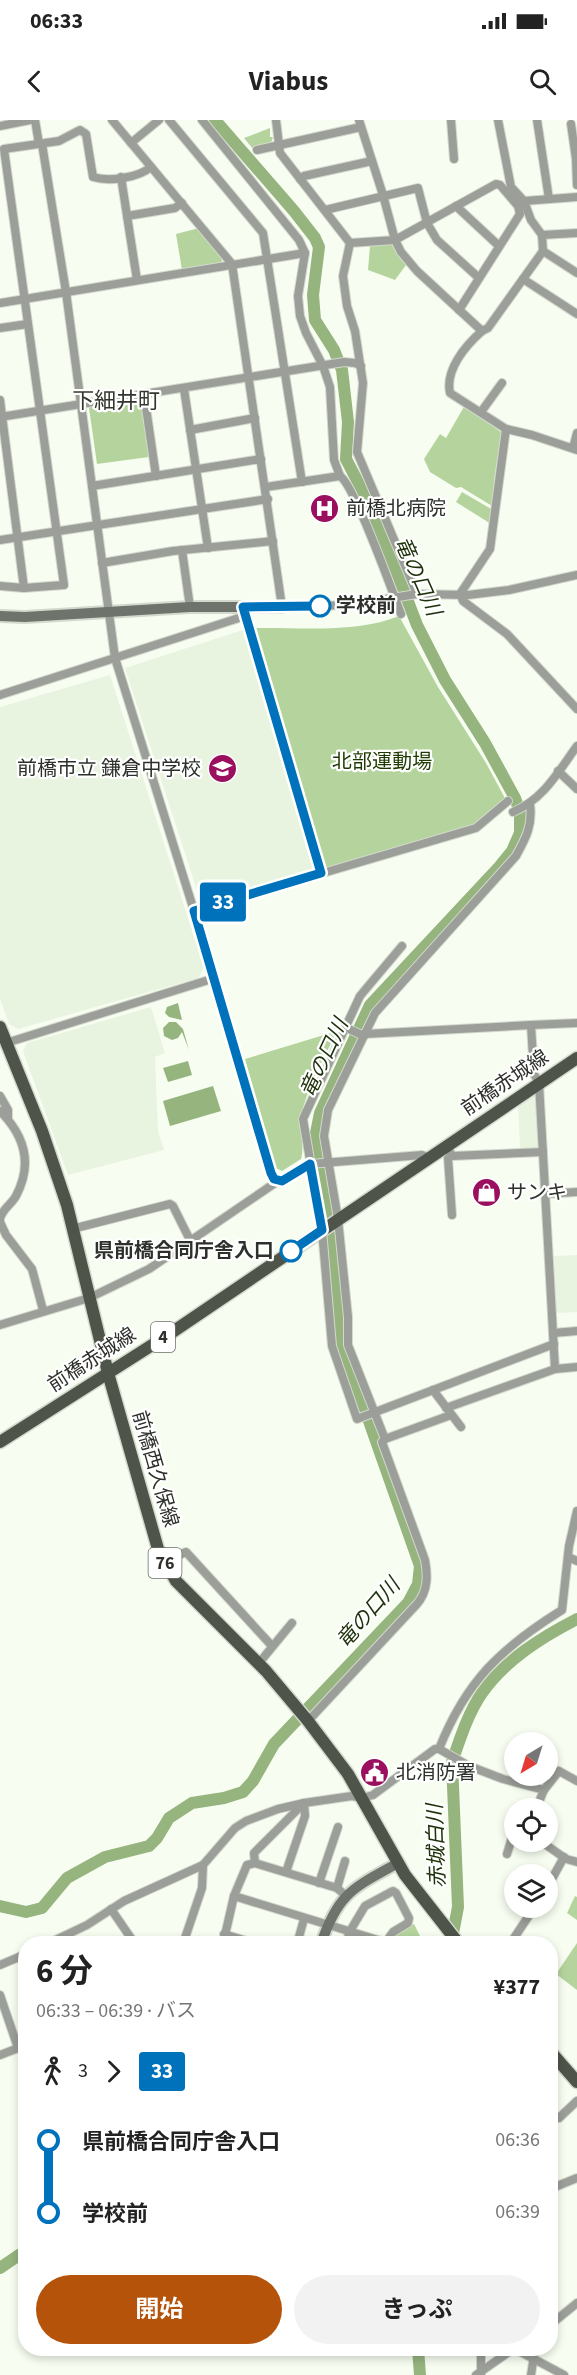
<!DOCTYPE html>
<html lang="ja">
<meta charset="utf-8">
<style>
body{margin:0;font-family:"Source Sans 3","Noto Sans JP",sans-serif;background:#f2f2f2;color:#222;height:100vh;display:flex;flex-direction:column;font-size:22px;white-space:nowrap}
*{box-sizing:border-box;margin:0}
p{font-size:20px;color:#767676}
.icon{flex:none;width:33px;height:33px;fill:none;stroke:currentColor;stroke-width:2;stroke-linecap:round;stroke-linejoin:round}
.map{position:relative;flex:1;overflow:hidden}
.details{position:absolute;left:18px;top:1816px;width:540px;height:420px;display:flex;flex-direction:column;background:#fff;border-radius:24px;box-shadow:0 3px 9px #0003}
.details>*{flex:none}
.badge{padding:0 12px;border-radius:4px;font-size:21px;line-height:39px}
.needle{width:39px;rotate:218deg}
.controls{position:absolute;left:504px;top:1612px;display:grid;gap:12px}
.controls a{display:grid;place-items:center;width:54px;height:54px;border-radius:50%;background:#fff;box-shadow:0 3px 9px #0003;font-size:30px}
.map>.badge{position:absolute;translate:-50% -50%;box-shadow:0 0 0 3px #fff}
.legs{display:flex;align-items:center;gap:9px;height:66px;padding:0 18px;font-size:20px}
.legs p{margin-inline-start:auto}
.head{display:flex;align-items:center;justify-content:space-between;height:102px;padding:0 18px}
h1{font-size:33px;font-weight:700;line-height:45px}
.button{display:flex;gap:12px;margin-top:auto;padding:12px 18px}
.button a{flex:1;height:69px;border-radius:36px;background:#b45309;color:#fff;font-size:24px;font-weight:700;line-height:69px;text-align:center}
.button a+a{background:#f2f2f2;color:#222}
ul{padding:0 18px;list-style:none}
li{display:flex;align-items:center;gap:21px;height:72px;font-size:22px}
li i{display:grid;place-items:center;width:9px;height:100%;margin:0 8px;background:currentColor}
li i::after{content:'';width:15px;height:15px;margin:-8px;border:4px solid;border-radius:50%;background:#fff}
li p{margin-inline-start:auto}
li:first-child i{background:linear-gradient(#0000 50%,currentColor 0)}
li:last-child i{background:linear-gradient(currentColor 50%,#0000 0)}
.status{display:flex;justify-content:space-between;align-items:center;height:42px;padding:0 30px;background:#fff;direction:ltr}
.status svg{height:16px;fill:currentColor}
header{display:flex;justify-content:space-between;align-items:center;height:78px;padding:0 18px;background:#fff;font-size:27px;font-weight:700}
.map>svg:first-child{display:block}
</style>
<div class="status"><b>06:33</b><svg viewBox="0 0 49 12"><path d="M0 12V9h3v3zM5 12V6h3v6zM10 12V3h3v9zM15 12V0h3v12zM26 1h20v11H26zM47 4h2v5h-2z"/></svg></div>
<header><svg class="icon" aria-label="back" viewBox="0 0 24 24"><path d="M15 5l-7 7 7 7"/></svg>Viabus<svg class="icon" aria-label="search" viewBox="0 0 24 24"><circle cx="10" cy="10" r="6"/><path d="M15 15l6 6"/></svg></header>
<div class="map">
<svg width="577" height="2255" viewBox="0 0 577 2255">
<rect width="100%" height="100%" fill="#f7fef1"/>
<g fill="#e8f3e0">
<polygon points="246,509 316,749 201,783 125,548"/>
<polygon points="110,555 204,848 198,858 18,909 9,904 0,878 0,587"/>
<polygon points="151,887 165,933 155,937 158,1011 164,1030 68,1055 23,931 27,923"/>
<polygon points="538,969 541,1028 520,1030 518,982"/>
<polygon points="577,1135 577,1192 555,1193 551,1136"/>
</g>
<g fill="#b5d49d">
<polygon points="270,8 270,17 273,17 271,23 253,29 244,18"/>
<polygon points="199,108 223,137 221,143 182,150 176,114"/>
<polygon points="392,124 406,145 395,160 368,150 370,126"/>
<polygon points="138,279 141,281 149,337 97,344 89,288 91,285"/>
<polygon points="465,285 502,313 495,353 492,386 461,367 456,368 430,352 424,339 440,314 446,318"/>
<polygon points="462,372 493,390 491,404 456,382"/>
<path d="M399,496l39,71 48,76 20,37 -30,26 -150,43 -5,-3 -69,-238c47,-1 103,6 147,-12z"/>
<path d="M337,911c-13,28 -30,56 -36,86 -2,14 4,29 0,42l-19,12 -6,-3 -31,-109z"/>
<polygon points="575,1776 577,1777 577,1800 567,1793"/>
<polygon points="414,1804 424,1824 401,1824 394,1822 392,1818"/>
<polygon points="577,1823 577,1870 556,1854"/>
</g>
<g fill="#96b47e">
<polygon points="178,883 182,900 169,897 165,893 167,887"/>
<polygon points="169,902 176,902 183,909 189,930 182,912 178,918 172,920 164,916 163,908"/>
<polygon points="188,941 192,955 168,962 163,948"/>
<polygon points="213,966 221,991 170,1006 163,981"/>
</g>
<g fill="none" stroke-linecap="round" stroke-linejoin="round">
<g stroke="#96b47e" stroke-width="12">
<polyline points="0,1786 26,1792 42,1788 67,1758 105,1737 149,1726 157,1718 169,1698 192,1683 224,1678 243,1672 253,1661 274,1624 408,1483 418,1464 420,1446 363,1284 340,1227 331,1118 316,1013 320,993 370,885 499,747 512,731 520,713 520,692 515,678 485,623 445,560 417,505 394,445 360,366 346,339 348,302 342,250 334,230 315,200 313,175 319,127 315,118 294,91 215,0"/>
<path d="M449,1824l4,-11 5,-26 -6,-145c8,-23 16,-49 30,-69 23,-33 60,-56 95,-74"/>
<polyline points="0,2148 19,2135 26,2134"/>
<polyline points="418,2229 420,2255"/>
</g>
<defs>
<g id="street">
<polyline points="35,0 39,24"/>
<polyline points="112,0 232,144 282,487 348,485 417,474 468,475 509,470 577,455"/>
<polyline points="169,0 263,113 302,362"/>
<polyline points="202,0 299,120 305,133 298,176 300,196 306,213 323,246 330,267 334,340 340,356 266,367"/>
<polyline points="276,0 280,33 350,123"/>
<path d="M359,0l24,75 12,45 6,12 16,19 65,60c-17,15 -37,39 -32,62l56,36 26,6 45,15"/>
<polyline points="451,0 454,39"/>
<polyline points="537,0 549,79"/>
<polyline points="571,4 576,39 577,65"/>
<polyline points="0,6 30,0"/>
<polyline points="131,23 159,0"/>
<polyline points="42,24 66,172 115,538 215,858 271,1052 274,1059 278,1061"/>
<polyline points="257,30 361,7"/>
<polyline points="121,57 137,160"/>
<polyline points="300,59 304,56 372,41"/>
<polyline points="524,81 577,77"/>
<polyline points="456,86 499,126"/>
<polyline points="325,90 418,68 427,103 437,120 479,158"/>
<polyline points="127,96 175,88 182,83"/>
<polyline points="542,115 577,113"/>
<polyline points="350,123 343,156 347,186 355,211 363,263 357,332 417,474"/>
<polyline points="350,123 395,120 496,64 500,65 518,86 520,94 459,190"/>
<polyline points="543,131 577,153"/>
<polyline points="523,159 577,194"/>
<polyline points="0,183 305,133"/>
<polyline points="0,208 28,204"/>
<polyline points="482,211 488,208 543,131 542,115 531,100 524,81 511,67 498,0"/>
<polyline points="184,269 208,428"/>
<polyline points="144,274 156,356"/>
<polyline points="0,280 24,468"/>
<polyline points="481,292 502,263"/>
<polyline points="0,297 344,242 355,243 361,246"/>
<polyline points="190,310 255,298"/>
<polyline points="573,328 577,313"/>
<path d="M340,356c15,10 52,115 61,138"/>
<polyline points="92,366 261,339"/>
<polyline points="0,420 268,379"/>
<polyline points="182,430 190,487"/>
<polyline points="102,443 173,431 273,421"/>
<path d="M0,466l24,2 40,-3 -60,-436 55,-8 21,-11 6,4 7,43c16,5 45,1 58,-10"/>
<polyline points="460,474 490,429 506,309"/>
<polyline points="460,474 463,481 507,514 577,589"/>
<polyline points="243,487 321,753"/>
<polyline points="0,575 245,496"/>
<polyline points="558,651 577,669"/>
<path d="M513,692c31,-13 45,-40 64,-66"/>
<polyline points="194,791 476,708 508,681"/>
<polyline points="402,826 360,876 303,999 322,1110 332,1226 357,1299 554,1224"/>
<polyline points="531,905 577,903"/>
<polyline points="351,910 364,916"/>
<polyline points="365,914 531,905 534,954 539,963 555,1249"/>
<polyline points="6,923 215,858"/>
<polyline points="0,976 8,990 8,999"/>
<path d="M0,991c25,25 33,53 16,85 -5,9 -14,13 -16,23"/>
<polyline points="447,1026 452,1036 543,1032"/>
<polyline points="545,1074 577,1072"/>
<polyline points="452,1095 448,1038 452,1036"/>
<polyline points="0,1102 6,1115 32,1149 43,1190"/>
<polyline points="72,1109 170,1084 173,1086 190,1120"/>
<polyline points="0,1205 89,1178 149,1149 278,1061 310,1044 422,1035 429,1038"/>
<polyline points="553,1213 577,1211"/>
<polyline points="433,1270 461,1307"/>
<polyline points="446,1288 555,1249 577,1247"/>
<polyline points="385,1319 451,1295"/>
<polyline points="568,1437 577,1441"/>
<polyline points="164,1442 186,1432 272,1526"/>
<polyline points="259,1543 292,1503"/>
<path d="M308,1601l109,-117c11,-13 11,-28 8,-44l-43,-118 3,-3 -37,-94v-28l-10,-98 -14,-83 4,-26 47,-97 141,-157c10,-18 17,-31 14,-52"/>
<polyline points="439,1629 469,1646 503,1659 544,1670"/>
<polyline points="536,1689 544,1670 559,1651 577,1661"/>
<polyline points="542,1722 566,1739 577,1742"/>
<polyline points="507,1734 514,1711"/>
<polyline points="255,1743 254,1733 303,1684"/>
<polyline points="286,1752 305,1696 304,1683"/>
<polyline points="319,1763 338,1707"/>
<polyline points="548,1766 564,1737"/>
<polyline points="337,1768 345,1741"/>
<polyline points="234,1776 391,1824"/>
<polyline points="111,1789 135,1824"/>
<polyline points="224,1814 256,1824"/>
<path d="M47,1824l40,-19 37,-24 79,-36 32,-37 11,-7 32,-12 26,-6 48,-7 10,2 11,-3 62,-46h4c27,-68 62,-101 123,-139l7,-64 8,-35"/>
<polyline points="183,1824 202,1768 203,1745"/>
<polyline points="223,1824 234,1776 247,1745 255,1743 337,1768 345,1775"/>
<polyline points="297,1824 304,1799"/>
<polyline points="346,1824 350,1811 365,1786 393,1771 396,1773 409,1798 408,1803 393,1812 386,1822"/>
<polyline points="510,1824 534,1788"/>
<polyline points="0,1845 26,1834"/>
<polyline points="0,1875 18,1928"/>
<polyline points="0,1935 26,1925"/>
<polyline points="550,1993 559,1998 577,1981"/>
<polyline points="550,2069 577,2058"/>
<polyline points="550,2205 577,2183"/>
<polyline points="515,2229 564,2255"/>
<polyline points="481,2254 481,2229"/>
<polyline points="476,2255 513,2229"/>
<polyline points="531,2255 535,2229"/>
</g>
<g id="secondary">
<polyline points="0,496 25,497 190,487 282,487"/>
<path d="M321,1824c17,-51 32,-56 77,-81"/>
</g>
<g id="primary">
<polyline points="0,907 42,1011 67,1085 108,1253 158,1429 176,1461 266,1551 308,1601 348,1654 405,1755 459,1824"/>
<polyline points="0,1322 171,1213 577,938"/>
<polyline points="550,1931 577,1962"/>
</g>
</defs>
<use href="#street" stroke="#d3d9cd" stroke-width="10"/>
<use href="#secondary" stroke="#d3d9cd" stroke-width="14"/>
<use href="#primary" stroke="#d3d9cd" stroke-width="15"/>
<use href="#street" stroke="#9c9f99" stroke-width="8"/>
<use href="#secondary" stroke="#6e736b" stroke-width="10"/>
<use href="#primary" stroke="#4f544b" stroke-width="12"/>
</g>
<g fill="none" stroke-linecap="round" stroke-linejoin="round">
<defs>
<polyline id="line-1" points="291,1131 322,1110 310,1044 282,1061 274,1059 271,1053 194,791 321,753 243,487 320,486"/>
</defs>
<use href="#line-1" stroke="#fff" stroke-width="14"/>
<use href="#line-1" stroke="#0072bc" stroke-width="9"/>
</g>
<defs>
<symbol id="hospital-disc" viewBox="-11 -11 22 22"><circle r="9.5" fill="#9b0f5f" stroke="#fff"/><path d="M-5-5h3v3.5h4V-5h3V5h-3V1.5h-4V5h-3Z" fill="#fff"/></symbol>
<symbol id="school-disc" viewBox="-11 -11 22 22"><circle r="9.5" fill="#9b0f5f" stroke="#fff"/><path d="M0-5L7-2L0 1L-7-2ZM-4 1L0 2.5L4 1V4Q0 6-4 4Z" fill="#fff"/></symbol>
<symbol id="shop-disc" viewBox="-11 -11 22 22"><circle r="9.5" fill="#9b0f5f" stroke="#fff"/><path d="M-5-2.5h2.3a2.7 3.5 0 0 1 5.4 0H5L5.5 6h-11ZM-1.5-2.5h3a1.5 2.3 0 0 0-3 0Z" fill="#fff"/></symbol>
<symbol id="civic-disc" viewBox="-11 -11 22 22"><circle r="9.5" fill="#9b0f5f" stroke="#fff"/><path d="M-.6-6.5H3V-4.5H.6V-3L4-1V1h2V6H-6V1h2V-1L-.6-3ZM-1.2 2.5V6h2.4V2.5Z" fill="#fff"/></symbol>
</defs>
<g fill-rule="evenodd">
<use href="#hospital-disc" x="308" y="372" width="33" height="33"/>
<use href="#school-disc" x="206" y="632" width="33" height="33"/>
<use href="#shop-disc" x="470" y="1056" width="33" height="33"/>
<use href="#civic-disc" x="358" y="1636" width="33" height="33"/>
</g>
<g fill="#fff" stroke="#0072bc" stroke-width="3">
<circle cx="320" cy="486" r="10"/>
<circle cx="291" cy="1131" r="10"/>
</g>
<g text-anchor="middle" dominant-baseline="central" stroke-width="4.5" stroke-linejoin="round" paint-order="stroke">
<g fill="#fff" stroke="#6c6e6b" stroke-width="1.5">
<rect x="151" y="1202" width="24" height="30" rx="4.5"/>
<rect x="148.5" y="1428" width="33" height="30" rx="4.5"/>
</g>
<g font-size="18" font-weight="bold" fill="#2d302b">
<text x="163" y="1217">4</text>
<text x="165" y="1443">76</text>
</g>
<g font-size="20" fill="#2d302b" stroke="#fff" text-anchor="start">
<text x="346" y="389">前橋北病院</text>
<text x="201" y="649" text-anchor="end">前橋市立 鎌倉中学校</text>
<text x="507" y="1073">サンキ</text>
<text x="396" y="1653">北消防署</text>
</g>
<g font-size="20" font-weight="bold" fill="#2d302b" stroke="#fff" text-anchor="start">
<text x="336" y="486">学校前</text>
<text x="274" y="1131" text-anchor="end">県前橋合同庁舎入口</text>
</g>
<g font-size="20" fill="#1f3a00" stroke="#fff">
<text x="382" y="642">北部運動場</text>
</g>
<g font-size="20" fill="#2d302b" stroke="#fff">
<text transform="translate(505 963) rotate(-34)">前橋赤城線</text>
<text transform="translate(92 1240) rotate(-33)">前橋赤城線</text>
<text transform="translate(155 1349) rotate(74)">前橋西久保線</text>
</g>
<g font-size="21" font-style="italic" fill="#1d3109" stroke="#fff">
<text transform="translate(418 456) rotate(66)">竜の口川</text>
<text transform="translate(324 938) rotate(-65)">竜の口川</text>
<text transform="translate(368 1493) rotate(-49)">竜の口川</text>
<text transform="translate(436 1726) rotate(-92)">赤城白川</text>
</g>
<g font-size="22" fill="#32372d" stroke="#fff">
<text x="116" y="281">下細井町</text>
</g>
</g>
</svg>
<div class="controls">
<a><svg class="needle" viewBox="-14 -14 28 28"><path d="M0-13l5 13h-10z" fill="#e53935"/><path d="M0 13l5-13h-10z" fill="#767676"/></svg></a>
<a><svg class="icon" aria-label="locate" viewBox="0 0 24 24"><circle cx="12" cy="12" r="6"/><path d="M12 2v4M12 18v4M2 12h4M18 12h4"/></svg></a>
<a><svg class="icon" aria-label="layers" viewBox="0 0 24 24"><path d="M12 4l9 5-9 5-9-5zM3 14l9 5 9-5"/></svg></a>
</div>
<b class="badge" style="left:223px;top:782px;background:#0072bc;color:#fff">33</b>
<section class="details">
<div class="head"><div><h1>6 分</h1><p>06:33 – 06:39 · バス</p></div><b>¥377</b></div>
<div class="legs"><svg class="icon" aria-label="walk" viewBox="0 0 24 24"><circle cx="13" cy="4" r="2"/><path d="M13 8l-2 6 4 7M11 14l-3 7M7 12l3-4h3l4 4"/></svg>3<svg class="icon" aria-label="forward" viewBox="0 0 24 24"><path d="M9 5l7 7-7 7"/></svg><b class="badge" style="background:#0072bc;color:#fff">33</b></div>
<ul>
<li><i style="color:#0072bc"></i><b>県前橋合同庁舎入口</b><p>06:36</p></li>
<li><i style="color:#0072bc"></i><b>学校前</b><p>06:39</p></li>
</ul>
<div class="button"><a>開始</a><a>きっぷ</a></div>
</section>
</div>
